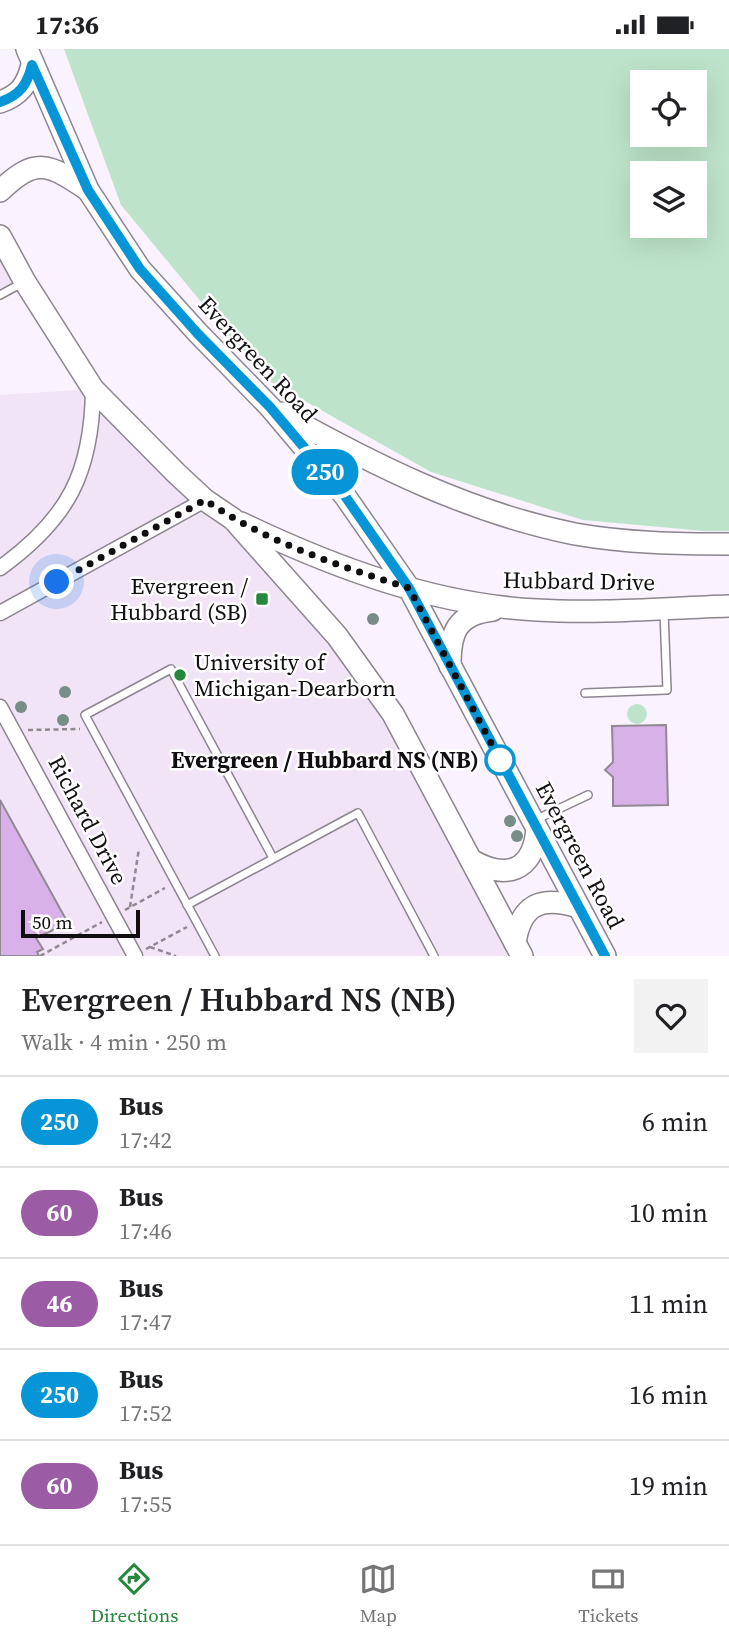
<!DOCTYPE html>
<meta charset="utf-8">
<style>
body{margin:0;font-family:"Source Serif 4",serif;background:#f2f2f2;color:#202124;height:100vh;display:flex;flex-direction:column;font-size:26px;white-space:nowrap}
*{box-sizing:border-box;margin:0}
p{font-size:23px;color:#757577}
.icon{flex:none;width:38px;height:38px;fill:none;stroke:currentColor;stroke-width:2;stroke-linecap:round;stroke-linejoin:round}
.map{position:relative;height:907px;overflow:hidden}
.details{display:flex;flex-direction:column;background:#fff;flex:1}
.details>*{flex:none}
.badge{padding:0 14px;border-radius:23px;font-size:24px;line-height:46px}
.buttons{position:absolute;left:630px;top:21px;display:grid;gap:14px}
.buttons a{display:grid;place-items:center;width:77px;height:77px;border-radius:0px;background:#fff;box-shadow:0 7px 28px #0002;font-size:35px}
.scale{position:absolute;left:21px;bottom:18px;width:119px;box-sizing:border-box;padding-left:7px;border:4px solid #110e12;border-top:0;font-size:19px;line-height:24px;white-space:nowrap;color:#110e12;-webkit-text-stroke:5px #fff;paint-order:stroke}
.you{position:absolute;width:35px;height:35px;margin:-18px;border:5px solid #fff;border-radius:50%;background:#1a73e8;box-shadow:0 0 0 10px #1a73e833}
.map>.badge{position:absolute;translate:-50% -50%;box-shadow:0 0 0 4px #fff}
.round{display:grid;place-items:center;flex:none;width:74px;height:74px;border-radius:0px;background:#f2f2f2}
.headline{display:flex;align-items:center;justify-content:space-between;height:119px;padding:0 21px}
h1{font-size:33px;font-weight:600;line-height:52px}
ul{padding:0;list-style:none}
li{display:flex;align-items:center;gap:21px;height:91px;padding:0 21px;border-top:2px solid #e0e0e0}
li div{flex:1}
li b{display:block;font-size:26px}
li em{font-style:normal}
li .badge{min-width:77px;font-weight:700;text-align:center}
.status{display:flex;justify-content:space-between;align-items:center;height:49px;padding:0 35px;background:#fff;direction:ltr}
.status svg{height:19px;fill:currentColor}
.tabs{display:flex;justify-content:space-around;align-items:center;height:98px;border-top:2px solid #e0e0e0;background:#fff;font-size:19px;color:#757577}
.tabs a{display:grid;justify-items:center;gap:4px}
.tabs .active{color:#25873b}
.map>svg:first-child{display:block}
</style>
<div class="status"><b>17:36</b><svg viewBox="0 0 49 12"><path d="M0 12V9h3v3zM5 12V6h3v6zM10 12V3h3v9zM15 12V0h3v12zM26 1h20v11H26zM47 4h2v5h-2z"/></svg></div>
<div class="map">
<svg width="729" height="907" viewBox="0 0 729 907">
<rect width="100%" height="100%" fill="#faf2fe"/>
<g fill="#f1e4f6">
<polygon points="0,187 25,233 0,246"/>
<polygon points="93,340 229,471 389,666 518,907 0,907 0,346"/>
</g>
<g fill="#bde4ca" fill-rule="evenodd">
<path d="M64,0h665v482h-25l-121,-11 -152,-48 -167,-94 -143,-173zM642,33h53v53h-53zM642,124h53v53h-53z"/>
<circle cx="637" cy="665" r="10"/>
</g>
<g fill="#d7b1e7" stroke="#908994" stroke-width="2">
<polygon points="666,676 668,756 613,757 613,728 605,721 613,713 612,677"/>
<polygon points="0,751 68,874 36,889 43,900 37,903 39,907 0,907"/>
</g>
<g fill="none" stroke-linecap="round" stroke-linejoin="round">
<defs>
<g id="lane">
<polyline points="0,246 24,233"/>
<polyline points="585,644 667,641 664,563"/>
<polyline points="535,771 588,746"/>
<polyline points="187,856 358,764 434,907"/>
<polyline points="215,907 85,666 171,620 273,809"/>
</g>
<g id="street">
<path d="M0,519c68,-49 92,-95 93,-179"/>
<polyline points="0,564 205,451"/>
<polyline points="0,658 135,907"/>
</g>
<g id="secondary">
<polyline points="27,0 88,141 140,220 198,284 270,358 345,447 409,539 605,907"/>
<path d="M0,53c20,-7 27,-17 32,-37"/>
<path d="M0,142c36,-35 49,-27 88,-1"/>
<polyline points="0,187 25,233 93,340 176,424 205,451 233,470 337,587 393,665 522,907"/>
<path d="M281,364c93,52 189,100 294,121 51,9 103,10 154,10"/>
<path d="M241,474c92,44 193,82 296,87 63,4 128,-2 192,-4"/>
<path d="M450,617c0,-33 6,-52 43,-56"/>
<path d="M471,811c35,20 62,12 66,-31"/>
<path d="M515,894c6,-40 27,-47 63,-36"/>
</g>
</defs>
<use href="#lane" stroke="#8c858f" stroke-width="10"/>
<use href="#street" stroke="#8c858f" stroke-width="17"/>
<use href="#secondary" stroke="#8c858f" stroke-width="24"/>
<g stroke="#8e8890" stroke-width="2.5" stroke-dasharray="5 3.5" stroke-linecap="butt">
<polyline points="28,681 80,680"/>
<polyline points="130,858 139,799"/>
<polyline points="125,861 165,839"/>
<polyline points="150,898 176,907"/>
<polyline points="146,900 187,878"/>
<polyline points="40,907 102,873"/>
</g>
<use href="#lane" stroke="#fff" stroke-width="7"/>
<use href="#street" stroke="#fff" stroke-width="14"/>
<use href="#secondary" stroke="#fff" stroke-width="21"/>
</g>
<g fill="#778e86">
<circle cx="373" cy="570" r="6"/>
<circle cx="65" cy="643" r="6"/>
<circle cx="21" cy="658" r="6"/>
<circle cx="63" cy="671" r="6"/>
<circle cx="510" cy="772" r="6"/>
<circle cx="517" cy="787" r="6"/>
</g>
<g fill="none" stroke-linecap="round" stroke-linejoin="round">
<defs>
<path id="line" d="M0,53c20,-7 27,-17 32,-37l56,125 52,79 58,65 72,73 75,89 64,92 196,368"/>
</defs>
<use href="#line" stroke="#fff" stroke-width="16"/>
<use href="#line" stroke="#0696d7" stroke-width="10"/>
<path stroke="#110e12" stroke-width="7" stroke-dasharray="0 12.6" d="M57,533l148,-82c61,42 134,66 204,88l91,172"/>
</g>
<g fill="#25873b" stroke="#fff" stroke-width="2.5">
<rect x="255" y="543" width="14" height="14" rx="3.5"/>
<circle cx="180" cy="626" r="7"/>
</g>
<circle fill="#fff" stroke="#0696d7" stroke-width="3.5" cx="500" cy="711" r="14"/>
<g text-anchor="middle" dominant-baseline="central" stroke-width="5" stroke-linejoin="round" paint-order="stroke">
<g font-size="23" fill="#110e12" stroke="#fff">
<text transform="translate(258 310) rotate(47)">Evergreen Road</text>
<text transform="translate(579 532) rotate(1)">Hubbard Drive</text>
<text transform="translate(88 771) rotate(62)">Richard Drive</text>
<text transform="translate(580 806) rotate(62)">Evergreen Road</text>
</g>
<g font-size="23" fill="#110e12" stroke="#fff" text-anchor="end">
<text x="248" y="537">Evergreen /<tspan x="248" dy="26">Hubbard (SB)</tspan></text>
<text x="194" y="613" text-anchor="start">University of<tspan x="194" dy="26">Michigan-Dearborn</tspan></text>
</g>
<g font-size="23" font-weight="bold" fill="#110e12" stroke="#fff" text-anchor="end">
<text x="479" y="711">Evergreen / Hubbard NS (NB)</text>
</g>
</g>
</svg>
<div class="buttons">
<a><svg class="icon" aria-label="locate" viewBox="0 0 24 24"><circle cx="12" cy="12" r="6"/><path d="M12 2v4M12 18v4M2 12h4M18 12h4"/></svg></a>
<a><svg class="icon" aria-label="layers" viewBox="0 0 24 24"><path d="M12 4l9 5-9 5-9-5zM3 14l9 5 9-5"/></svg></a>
</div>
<div class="scale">50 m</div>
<div class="you" style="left:57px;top:533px"></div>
<b class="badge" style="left:325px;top:423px;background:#0696d7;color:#fff">250</b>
</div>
<section class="details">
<div class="headline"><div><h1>Evergreen / Hubbard NS (NB)</h1><p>Walk · 4 min · 250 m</p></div><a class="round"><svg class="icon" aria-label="heart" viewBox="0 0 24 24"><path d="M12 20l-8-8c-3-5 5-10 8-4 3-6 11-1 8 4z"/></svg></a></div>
<ul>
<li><span class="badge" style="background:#0696d7;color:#fff">250</span><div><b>Bus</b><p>17:42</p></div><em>6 min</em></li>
<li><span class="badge" style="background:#9b5ba5;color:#fff">60</span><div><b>Bus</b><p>17:46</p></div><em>10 min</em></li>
<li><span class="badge" style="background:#9b5ba5;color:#fff">46</span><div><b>Bus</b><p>17:47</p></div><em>11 min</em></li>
<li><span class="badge" style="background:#0696d7;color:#fff">250</span><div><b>Bus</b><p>17:52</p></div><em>16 min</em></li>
<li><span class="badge" style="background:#9b5ba5;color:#fff">60</span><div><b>Bus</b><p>17:55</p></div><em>19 min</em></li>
</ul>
</section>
<nav class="tabs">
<a class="active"><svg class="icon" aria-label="directions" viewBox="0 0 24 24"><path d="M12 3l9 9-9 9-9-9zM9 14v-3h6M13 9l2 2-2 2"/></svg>Directions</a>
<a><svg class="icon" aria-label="map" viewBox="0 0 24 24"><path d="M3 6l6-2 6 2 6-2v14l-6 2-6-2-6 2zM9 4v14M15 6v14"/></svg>Map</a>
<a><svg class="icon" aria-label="tickets" viewBox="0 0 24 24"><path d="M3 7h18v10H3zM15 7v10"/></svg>Tickets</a>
</nav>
